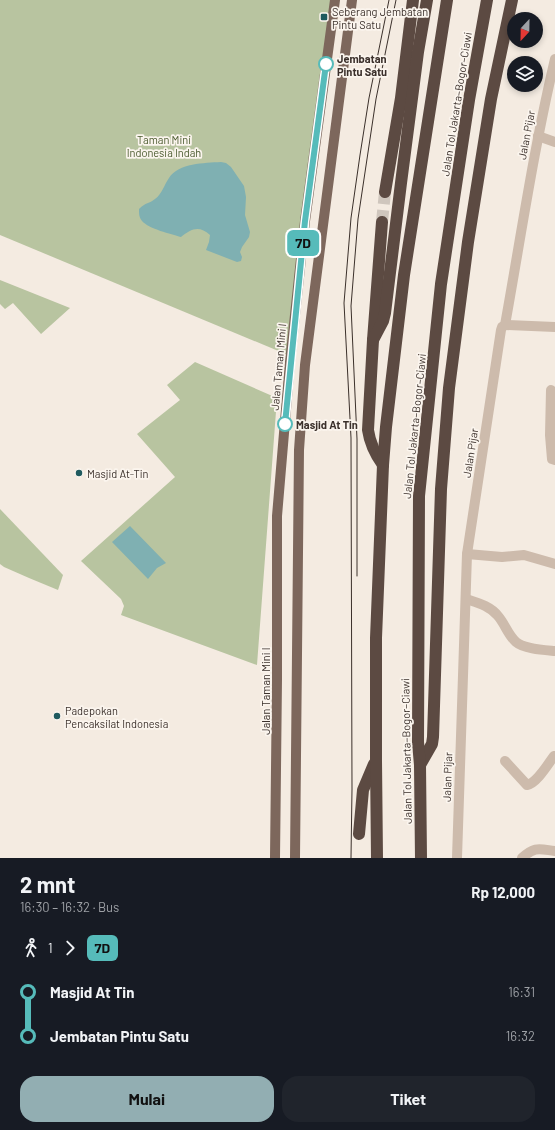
<!DOCTYPE html>
<html lang="id">
<meta charset="utf-8">
<style>
body{margin:0;font-family:Barlow,sans-serif;background:#20242c;color:#f1f3f6;height:100vh;display:flex;flex-direction:column;font-size:15px;white-space:nowrap}
*{box-sizing:border-box;margin:0}
p{font-size:13px;color:#9ea1a6}
.icon{flex:none;width:22px;height:22px;fill:none;stroke:currentColor;stroke-width:2;stroke-linecap:round;stroke-linejoin:round}
.map{position:relative;height:858px;overflow:hidden}
.side{display:flex;flex-direction:column;background:#171b24;flex:1}
.side>*{flex:none}
.badge{padding:0 8px;border-radius:6px;font-size:14px;line-height:26px}
.needle{width:26px;rotate:202deg}
.fabs{position:absolute;left:507px;top:12px;display:grid;gap:8px}
.fabs a{display:grid;place-items:center;width:36px;height:36px;border-radius:50%;background:#171b24;box-shadow:0 2px 6px #0003;font-size:20px}
.map>.badge{position:absolute;translate:-50% -50%;box-shadow:0 0 0 2px #fff}
.legs{display:flex;align-items:center;gap:6px;height:44px;padding:0 20px;font-size:13px}
.legs p{margin-inline-start:auto}
.headline{display:flex;align-items:center;justify-content:space-between;height:68px;padding:0 20px}
h1{font-size:22px;font-weight:700;line-height:30px}
.action{display:flex;gap:8px;margin-top:auto;padding:8px 20px}
.action a{flex:1;height:46px;border-radius:16px;background:#92aeb2;color:#111;font-size:16px;font-weight:700;line-height:46px;text-align:center}
.action a+a{background:#20242c;color:#f1f3f6}
ul{padding:0 20px;list-style:none}
li{display:flex;align-items:center;gap:14px;height:44px;font-size:15px}
li i{display:grid;place-items:center;width:6px;height:100%;margin:0 5px;background:currentColor}
li i::after{content:'';width:10px;height:10px;margin:-5px;border:3px solid;border-radius:50%;background:#171b24}
li p{margin-inline-start:auto}
li:first-child i{background:linear-gradient(#0000 50%,currentColor 0)}
li:last-child i{background:linear-gradient(currentColor 50%,#0000 0)}
.map>svg:first-child{display:block}
</style>
<div class="map">
<svg width="555" height="858" viewBox="0 0 555 858">
<rect width="100%" height="100%" fill="#f4ebe1"/>
<g fill="#b8c4a0">
<polygon points="0,0 331,0 288,355 0,235"/>
<polygon points="0,280 70,308 41,334 13,303 5,309 0,304"/>
<polygon points="195,362 277,398 257,665 121,615 124,606 121,599 81,561 175,477 137,434 180,400 167,385"/>
<polygon points="0,509 63,575 58,590 29,578 4,567 0,564"/>
</g>
<g fill="#7fb0b2">
<path d="M221,162l5,1 5,4 13,19 2,11 -1,18 5,17 -1,5 -7,10 -2,5 2,5 -1,4 -4,1 -31,-12 3,-8 1,-7c-11,-10 -19,-6 -29,2 -10,-3 -32,-8 -39,-16 -3,-4 -3,-7 -3,-12 7,-7 10,-5 16,-10 7,-5 9,-14 14,-21 10,-15 35,-15 52,-16z"/>
<polygon points="130,526 166,563 157,568 148,579 112,542"/>
</g>
<g fill="none" stroke-linecap="round" stroke-linejoin="round">
<polyline stroke="#cfc6bd" stroke-width="12" stroke-dasharray="12 6" stroke-linecap="butt" points="382,222 385,192"/>
<g stroke="#cdbbac" stroke-width="10">
<polyline points="538,136 555,142"/>
<polyline points="505,325 555,327"/>
<polyline points="551,390 550,435 552,459 555,460"/>
<polyline points="467,554 502,557 524,555 555,564"/>
<path d="M466,599c12,4 24,7 32,17 7,8 10,19 18,26 8,7 28,8 39,9"/>
<path d="M505,761l22,24c10,-2 21,-21 27,-29"/>
<path d="M457,858l10,-304 34,-224 1,-3 3,-2c16,-89 29,-178 50,-266"/>
<path d="M522,858c13,-12 17,-9 33,-7"/>
</g>
<g stroke="#7d675c" stroke-width="10">
<polyline points="275,858 277,679 277,516 290,362 305,221 335,0"/>
<polyline points="295,858 299,450 305,365 352,0"/>
</g>
<g stroke="#5c4a42" stroke-width="12">
<polyline points="385,192 401,98 413,0"/>
<path d="M382,222l-9,118 -5,90c2,14 7,24 15,35"/>
<polyline points="373,340 383,321 385,313 401,183 418,52 427,0"/>
<polyline points="420,765 432,744 433,737 441,489 449,388 468,242 491,99 512,0"/>
<polyline points="359,834 363,790 374,764"/>
<polyline points="377,858 376,761 376,638 383,465 386,427 404,275 447,0"/>
<polyline points="421,858 420,765 418,742 419,496 441,284 469,100 487,0"/>
</g>
<g stroke="#3b302b" stroke-width="1">
<polyline points="357,576 357,439 351,306 358,219 376,99 396,0"/>
<polyline points="351,858 352,789 351,438 344,303 351,218 360,155 369,98 389,0"/>
</g>
</g>
<g fill="none" stroke-linecap="round" stroke-linejoin="round">
<defs>
<polyline id="line-1" points="285,424 305,221 326,64"/>
</defs>
<use href="#line-1" stroke="#fff" stroke-width="9"/>
<use href="#line-1" stroke="#56bbba" stroke-width="6"/>
</g>
<g fill="#1f5a5e" stroke="#fbf5ee" stroke-width="1.5">
<rect x="320" y="13" width="8" height="8" rx="2"/>
<circle cx="79" cy="473" r="4"/>
<circle cx="57" cy="716" r="4"/>
</g>
<g fill="#fff" stroke="#56bbba" stroke-width="2">
<circle cx="326" cy="64" r="7"/>
<circle cx="285" cy="424" r="7"/>
</g>
<g text-anchor="middle" dominant-baseline="central" stroke-width="3.5" stroke-linejoin="round" paint-order="stroke">
<g font-size="11" fill="#3b302b" stroke="#fbf5ee" text-anchor="start">
<text x="332" y="11">Seberang Jembatan<tspan x="332" dy="13">Pintu Satu</tspan></text>
<text x="87" y="473">Masjid At-Tin</text>
<text x="65" y="710">Padepokan<tspan x="65" dy="13">Pencaksilat Indonesia</tspan></text>
</g>
<g font-size="11" font-weight="bold" fill="#3b302b" stroke="#fbf5ee" text-anchor="start">
<text x="337" y="58">Jembatan<tspan x="337" dy="13">Pintu Satu</tspan></text>
<text x="296" y="424">Masjid At Tin</text>
</g>
<g font-size="11" fill="#3b302b" stroke="#fbf5ee">
<text transform="translate(456 104) rotate(-81)">Jalan Tol Jakarta–Bogor–Ciawi</text>
<text transform="translate(526 135) rotate(-79)">Jalan Pijar</text>
<text transform="translate(278 367) rotate(-85)">Jalan Taman Mini I</text>
<text transform="translate(414 426) rotate(-84)">Jalan Tol Jakarta–Bogor–Ciawi</text>
<text transform="translate(470 453) rotate(-81)">Jalan Pijar</text>
<text transform="translate(265 691) rotate(-90)">Jalan Taman Mini I</text>
<text transform="translate(406 751) rotate(-91)">Jalan Tol Jakarta–Bogor–Ciawi</text>
<text transform="translate(447 777) rotate(-88)">Jalan Pijar</text>
</g>
<g font-size="11" fill="#4a5a2e" stroke="#fbf5ee">
<text x="164" y="139">Taman Mini<tspan x="164" dy="13">Indonesia Indah</tspan></text>
</g>
</g>
</svg>
<div class="fabs">
<a><svg class="needle" viewBox="-14 -14 28 28"><path d="M0-13l5 13h-10z" fill="#e53935"/><path d="M0 13l5-13h-10z" fill="#9ea1a6"/></svg></a>
<a><svg class="icon" aria-label="layers" viewBox="0 0 24 24"><path d="M12 4l9 5-9 5-9-5zM3 14l9 5 9-5"/></svg></a>
</div>
<b class="badge" style="left:303px;top:243px;background:#56bbba;color:#111">7D</b>
</div>
<section class="side">
<div class="headline"><div><h1>2 mnt</h1><p>16:30 – 16:32 · Bus</p></div><b>Rp 12,000</b></div>
<div class="legs"><svg class="icon" aria-label="walk" viewBox="0 0 24 24"><circle cx="13" cy="4" r="2"/><path d="M13 8l-2 6 4 7M11 14l-3 7M7 12l3-4h3l4 4"/></svg>1<svg class="icon" aria-label="forward" viewBox="0 0 24 24"><path d="M9 5l7 7-7 7"/></svg><b class="badge" style="background:#56bbba;color:#111">7D</b></div>
<ul>
<li><i style="color:#56bbba"></i><b>Masjid At Tin</b><p>16:31</p></li>
<li><i style="color:#56bbba"></i><b>Jembatan Pintu Satu</b><p>16:32</p></li>
</ul>
<div class="action"><a>Mulai</a><a>Tiket</a></div>
</section>
